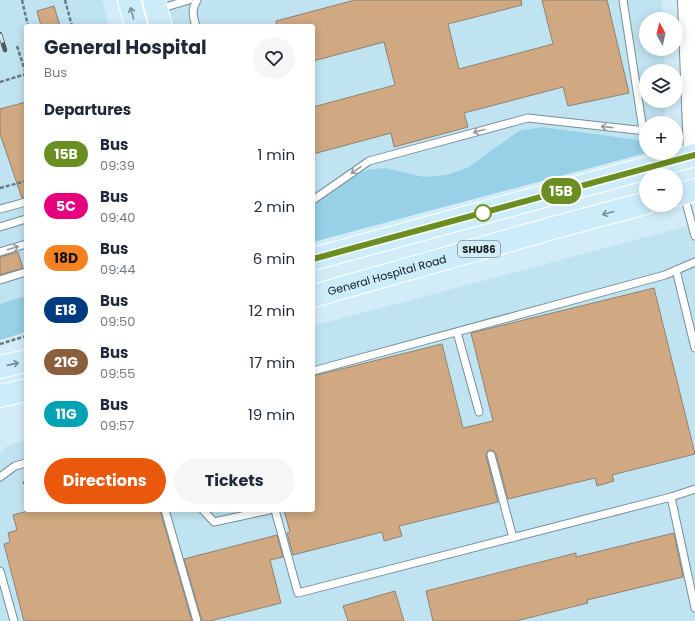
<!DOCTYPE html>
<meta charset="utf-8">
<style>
body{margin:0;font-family:Poppins,sans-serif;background:#f6f6f7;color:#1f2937;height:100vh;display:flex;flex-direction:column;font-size:15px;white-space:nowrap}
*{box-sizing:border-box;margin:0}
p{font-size:13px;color:#747a83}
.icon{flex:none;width:22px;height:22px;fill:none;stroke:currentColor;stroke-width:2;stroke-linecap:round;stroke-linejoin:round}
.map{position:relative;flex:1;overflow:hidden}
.side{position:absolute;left:24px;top:24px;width:291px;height:488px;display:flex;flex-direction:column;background:#fff;border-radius:4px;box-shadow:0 2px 10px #0003}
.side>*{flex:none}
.badge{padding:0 8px;border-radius:13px;font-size:14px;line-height:26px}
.needle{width:26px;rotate:352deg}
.tools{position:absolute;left:639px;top:12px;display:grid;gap:8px}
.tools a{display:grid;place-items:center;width:44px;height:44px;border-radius:50%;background:#fff;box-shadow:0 2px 10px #0003;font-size:20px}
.map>.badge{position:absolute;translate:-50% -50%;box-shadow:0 0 0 2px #fff}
h2{padding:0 20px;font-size:15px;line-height:36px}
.round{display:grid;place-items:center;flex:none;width:42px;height:42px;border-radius:21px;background:#f6f6f7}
.summary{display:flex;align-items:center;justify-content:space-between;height:68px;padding:0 20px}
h1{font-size:19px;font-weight:700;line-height:30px}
.primary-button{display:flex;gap:8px;margin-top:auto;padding:8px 20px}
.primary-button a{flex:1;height:46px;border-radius:24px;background:#ea580c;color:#fff;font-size:16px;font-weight:700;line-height:46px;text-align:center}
.primary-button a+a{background:#f6f6f7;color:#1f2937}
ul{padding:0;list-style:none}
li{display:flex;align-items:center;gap:12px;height:52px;padding:0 20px}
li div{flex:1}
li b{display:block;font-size:15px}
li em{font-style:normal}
li .badge{min-width:44px;font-weight:700;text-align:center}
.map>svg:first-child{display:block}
</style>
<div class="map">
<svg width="695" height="621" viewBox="0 0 695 621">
<rect width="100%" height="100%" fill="#d3edf8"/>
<g fill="#c0e3f1">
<polygon points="0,0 102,0 109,26 26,26 26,332 0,340"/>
<polygon points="166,0 662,0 663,19 646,19 646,49 664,49 664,71 646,71 646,101 665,101 665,116 663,123 646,123 646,153 313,242 313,26 172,26"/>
<polygon points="695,224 695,621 0,621 0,454 7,446 26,440 26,510 313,510 313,326"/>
</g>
<g fill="#98d0e7">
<polygon points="542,127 646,141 646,153 313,242 313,205 346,180 366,170 385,168 424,177 446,175 467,168 519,131"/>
<polygon points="26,296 26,332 0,340 0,304"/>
</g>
<g fill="#d0a982" stroke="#90806f">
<polygon points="355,0 521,0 522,5 448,24 459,69 553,44 542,0 607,0 629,93 568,106 563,87 464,113 468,127 394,147 391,133 313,154 313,107 395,85 384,42 313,61 313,26 277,26 276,21"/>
<polygon points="54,6 60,26 41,26 37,11"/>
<polygon points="26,102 26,197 22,198 0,134 0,109"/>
<polygon points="18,252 23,268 0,275 0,257"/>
<polygon points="654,288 695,454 612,475 614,481 597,486 595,478 508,499 496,454 494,451 490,450 487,452 486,456 498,502 399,526 402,536 384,541 382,532 293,555 287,533 290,532 284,510 313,510 313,376 442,344 463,428 493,421 471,333"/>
<polygon points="32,510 160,510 192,621 24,621 4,544 10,542 8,533 17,530 13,515"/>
<polygon points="674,533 683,577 587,600 588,603 516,621 433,621 426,591 576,553 576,557"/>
<polygon points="277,535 283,557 270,560 281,603 210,621 202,621 184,559"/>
<polygon points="395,591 404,621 348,621 343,606"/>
</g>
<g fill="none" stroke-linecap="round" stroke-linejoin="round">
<defs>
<g id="service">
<polyline points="623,0 643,130"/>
<polyline points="159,9 189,0"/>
<path d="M196,26c-3,-9 -5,-17 1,-26"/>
<polyline points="684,195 695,236"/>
<polyline points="313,200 369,161 528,118 646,131"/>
<polyline points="0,209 26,202"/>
<polyline points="0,227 26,219"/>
<polyline points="0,252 26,244"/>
<polyline points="676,270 695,348"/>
<polyline points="0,280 26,272"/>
<polyline points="457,332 479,412"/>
<polyline points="313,371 665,275 695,262"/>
<polyline points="491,455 513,538"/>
<polyline points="0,477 15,466 26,463"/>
<polyline points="671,497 695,608"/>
<polyline points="165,510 197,621"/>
<polyline points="203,510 214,522 269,510"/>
<polyline points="275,510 298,593 671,497 695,489"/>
<polyline points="0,571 14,621"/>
</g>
<polyline id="secondary" points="688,0 694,155"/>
<g id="primary">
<polyline points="129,0 136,26"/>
<polyline points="154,0 161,26"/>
<polyline points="676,195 695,190"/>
<polyline points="313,259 695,155"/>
<path id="s1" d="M313,296l240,-68 93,-25"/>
<polyline points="0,367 26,361"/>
<polyline points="0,396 26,390"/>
</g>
</defs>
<use href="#service" stroke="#768f99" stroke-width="9"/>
<use href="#secondary" stroke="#768f99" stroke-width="22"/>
<use href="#primary" stroke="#fff" stroke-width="24"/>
<g stroke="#697a82" stroke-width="2.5" stroke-dasharray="4 2" stroke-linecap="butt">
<polyline points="22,0 28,26"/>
<polyline points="65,0 72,26"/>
<polyline points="17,46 26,74"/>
<polyline points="0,82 26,74"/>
<polyline points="0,188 26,181"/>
<polyline points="0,344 26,336"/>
<polyline points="23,483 26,482"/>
</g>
<use href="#service" stroke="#fff" stroke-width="7"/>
<use href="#secondary" stroke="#fff" stroke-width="20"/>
<use href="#primary" stroke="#ccecfa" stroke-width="22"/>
<defs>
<polyline id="rail" points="0,34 5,50"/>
</defs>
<use href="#rail" stroke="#4e5d63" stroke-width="4.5"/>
<use href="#rail" stroke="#d3edf8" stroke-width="3" stroke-dasharray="9" stroke-linecap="butt"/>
</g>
<defs><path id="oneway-shaft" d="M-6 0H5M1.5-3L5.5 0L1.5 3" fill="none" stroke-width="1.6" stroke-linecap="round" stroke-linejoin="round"/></defs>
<g stroke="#788e97">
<use href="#oneway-shaft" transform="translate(132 13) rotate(-105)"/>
<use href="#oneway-shaft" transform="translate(608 213) rotate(165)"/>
<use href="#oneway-shaft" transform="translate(13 364) rotate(-13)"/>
</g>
<g stroke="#94989a">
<use href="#oneway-shaft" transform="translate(607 127) rotate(-174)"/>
<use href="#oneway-shaft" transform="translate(479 131) rotate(165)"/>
<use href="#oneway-shaft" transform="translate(356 170) rotate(145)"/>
<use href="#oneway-shaft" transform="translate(13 248) rotate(-17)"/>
</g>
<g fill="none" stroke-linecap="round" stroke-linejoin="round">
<defs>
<polyline id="line" points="313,259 695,155"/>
</defs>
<use href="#line" stroke="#fff" stroke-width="9"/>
<use href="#line" stroke="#6b8e23" stroke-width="6"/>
</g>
<circle fill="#fff" stroke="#6b8e23" stroke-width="2" cx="483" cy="213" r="8"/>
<g text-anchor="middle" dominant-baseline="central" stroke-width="4" stroke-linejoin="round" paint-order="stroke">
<rect fill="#d3edf8" stroke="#4b5a60" stroke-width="1" x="458" y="241" width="42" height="16" rx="3"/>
<g font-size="10" font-weight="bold" fill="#111b1f">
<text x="479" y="249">SHU86</text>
</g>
<g font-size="11" fill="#111b1f" stroke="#d3edf8">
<text stroke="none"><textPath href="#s1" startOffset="77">General Hospital Road</textPath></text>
</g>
</g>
</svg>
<div class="tools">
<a><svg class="needle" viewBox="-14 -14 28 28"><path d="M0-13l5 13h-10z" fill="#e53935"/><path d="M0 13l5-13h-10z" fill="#747a83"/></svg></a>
<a><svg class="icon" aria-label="layers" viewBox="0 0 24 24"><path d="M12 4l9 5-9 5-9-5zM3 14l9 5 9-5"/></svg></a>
<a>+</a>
<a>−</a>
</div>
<b class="badge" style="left:561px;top:191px;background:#6b8e23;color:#fff">15B</b>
<section class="side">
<div class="summary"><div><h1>General Hospital</h1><p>Bus</p></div><a class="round"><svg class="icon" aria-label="heart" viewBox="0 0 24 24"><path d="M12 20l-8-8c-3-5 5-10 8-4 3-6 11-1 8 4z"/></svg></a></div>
<h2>Departures</h2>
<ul>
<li><span class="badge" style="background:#6b8e23;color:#fff">15B</span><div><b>Bus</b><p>09:39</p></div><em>1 min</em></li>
<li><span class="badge" style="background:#e6007e;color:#fff">5C</span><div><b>Bus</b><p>09:40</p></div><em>2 min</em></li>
<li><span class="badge" style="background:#f58220;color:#111">18D</span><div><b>Bus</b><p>09:44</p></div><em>6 min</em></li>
<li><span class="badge" style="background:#003b80;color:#fff">E18</span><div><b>Bus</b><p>09:50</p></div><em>12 min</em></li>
<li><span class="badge" style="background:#8b5e3c;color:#fff">21G</span><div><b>Bus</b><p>09:55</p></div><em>17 min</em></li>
<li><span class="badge" style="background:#00a3b4;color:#fff">11G</span><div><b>Bus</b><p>09:57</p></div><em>19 min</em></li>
</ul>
<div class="primary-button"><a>Directions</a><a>Tickets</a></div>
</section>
</div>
